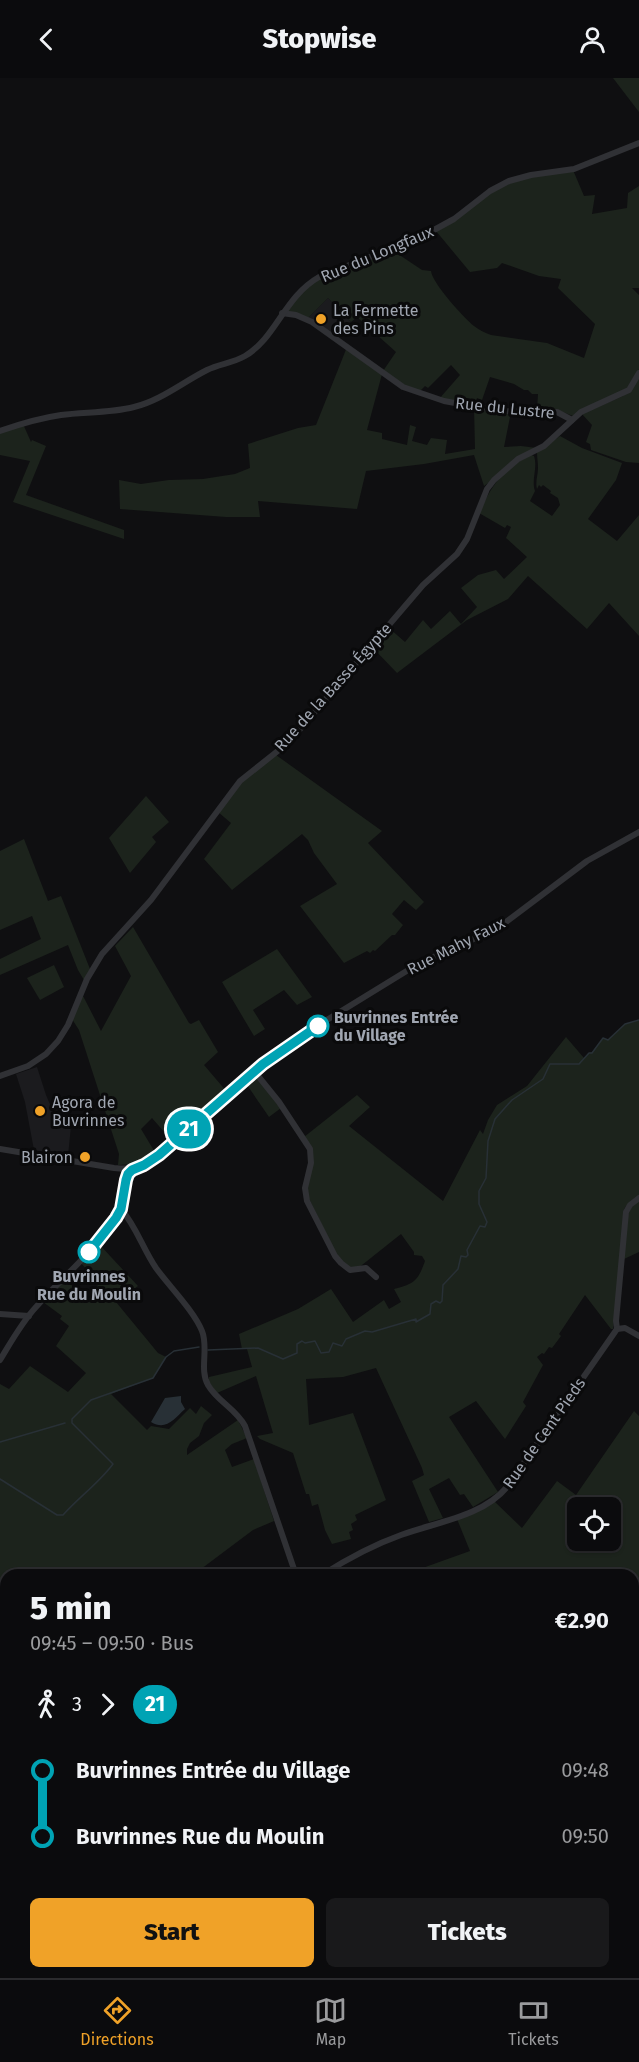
<!DOCTYPE html>
<meta charset="utf-8">
<style>
body{margin:0;font-family:"Fira Sans",sans-serif;background:#19191b;color:#f1f3f6;height:100vh;display:flex;flex-direction:column;font-size:22px;white-space:nowrap}
*{box-sizing:border-box;margin:0}
p{font-size:20px;color:#9a9b9d}
.icon{flex:none;width:33px;height:33px;fill:none;stroke:currentColor;stroke-width:2;stroke-linecap:round;stroke-linejoin:round}
.map{position:relative;flex:1;overflow:hidden}
.panel{position:absolute;left:0px;top:1491px;width:639px;height:410px;display:flex;flex-direction:column;background:#0b0b0d;border-radius:18px 18px 0 0;box-shadow:0 2px 4px #0004,0 0 0 2px #2b2b2e}
.panel>*{flex:none}
.badge{padding:0 12px;border-radius:20px;font-size:21px;line-height:39px}
.controls{position:absolute;left:567px;top:1419px;display:grid;gap:12px}
.controls a{display:grid;place-items:center;width:54px;height:54px;border-radius:9px;background:#0b0b0d;box-shadow:0 2px 4px #0004,0 0 0 2px #2b2b2e;font-size:30px}
.map>.badge{position:absolute;translate:-50% -50%;box-shadow:0 0 0 3px #fff}
.legs{display:flex;align-items:center;gap:9px;height:66px;padding:0 30px;font-size:20px}
.legs p{margin-inline-start:auto}
.overview{display:flex;align-items:center;justify-content:space-between;height:102px;padding:0 30px}
h1{font-size:33px;font-weight:800;line-height:45px}
.cta{display:flex;gap:12px;margin-top:auto;padding:12px 30px}
.cta a{flex:1;height:69px;border-radius:9px;background:#f0a228;color:#111;font-size:24px;font-weight:800;line-height:69px;text-align:center}
.cta a+a{background:#19191b;color:#f1f3f6}
ul{padding:0 30px;list-style:none}
li{display:flex;align-items:center;gap:21px;height:66px;font-size:22px}
li i{display:grid;place-items:center;width:9px;height:100%;margin:0 8px;background:currentColor}
li i::after{content:'';width:15px;height:15px;margin:-8px;border:4px solid;border-radius:50%;background:#0b0b0d}
li p{margin-inline-start:auto}
li:first-child i{background:linear-gradient(#0000 50%,currentColor 0)}
li:last-child i{background:linear-gradient(currentColor 50%,#0000 0)}
header{display:flex;justify-content:space-between;align-items:center;height:78px;padding:0 30px;background:#0b0b0d;font-size:27px;font-weight:800}
.tabs{display:flex;justify-content:space-around;align-items:center;height:84px;border-top:2px solid #2b2b2e;background:#0b0b0d;font-size:16px;color:#9a9b9d}
.tabs a{display:grid;justify-items:center;gap:3px}
.tabs .selected{color:#f0a228}
.map>svg:first-child{display:block}
</style>
<header><svg class="icon" aria-label="back" viewBox="0 0 24 24"><path d="M15 5l-7 7 7 7"/></svg>Stopwise<svg class="icon" aria-label="person" viewBox="0 0 24 24"><circle cx="12" cy="8" r="4"/><path d="M4 21q1-7 8-7t8 7"/></svg></header>
<div class="map">
<svg width="639" height="1900" viewBox="0 0 639 1900">
<rect width="100%" height="100%" fill="#0f0f11"/>
<g fill="#1b1b1e">
<polygon points="328,220 351,244 333,258 307,241"/>
<polygon points="37,989 46,1017 58,1045 71,1048 68,1078 34,1072 25,1024 16,996"/>
</g>
<g fill="#1c231c" fill-rule="evenodd">
<polygon points="613,0 639,0 639,34"/>
<path d="M573,92l11,26 11,-1 -3,19 35,-6 1,-15 11,-7v102h-7l7,7v74l-13,21 -53,26 -13,-5 -23,-1 1,-16h-6l-4,-4h-4l-10,-6 -24,-7 -8,23 -5,-2 -2,6 -36,-5 21,-24 -9,-10 -23,23 -3,-2 -6,6 -9,-3 -27,-18 13,-19 -39,-35 -6,5 -23,-24 -20,20 -19,-6 -1,-3c14,-31 73,-47 104,-59l30,20 9,1c1,12 33,47 43,55 5,4 11,7 17,9l56,8 37,15 11,-34 -37,-36 3,-9 -22,-3 -37,-13 -5,5 -27,4 -34,-41 51,-37 29,-15z"/>
<polygon points="347,269 382,296 367,352 382,355 382,361 407,367 410,347 416,349 412,363 427,367 431,360 447,362 445,376 475,371 474,329 511,334 504,369 521,368 537,370 484,408 474,377 424,386 366,393 357,431 258,423 260,439 226,439 120,431 119,402 141,406 169,402 203,401 235,396 250,390 248,366 298,350 316,347"/>
<polygon points="639,299 639,385 626,384 591,372 590,366 586,364 592,347 582,336 623,318"/>
<polygon points="23,346 31,364 32,362 46,368 26,417 124,452 124,461 13,424 30,383 0,377 0,355"/>
<path d="M560,358l22,12 40,15 -6,17 -28,39 29,22 22,-26v121l-30,-33 -22,26 -59,-53 -20,23 -41,21 -70,53 -25,-26 17,-19 16,14 18,-22 8,9 19,-18 11,13 16,-17 -16,-19 17,-13 18,-5 8,9 23,-22 -21,-19 5,-11 -4,-2 -2,3 -26,-15c13,-28 23,-44 52,-58l3,1c4,12 -3,24 1,35l-5,10 22,15 8,-11 -2,-7 -8,-5 1,-2 -8,-6 -2,2 -2,-2 -2,4c-2,-7 1,-14 1,-21 0,-6 -1,-10 -1,-16z"/>
<polygon points="276,677 382,753 368,765 424,824 416,832 404,822 392,836 403,847 395,857 392,857 375,873 373,872 370,875 367,873 344,885 300,828 337,806 314,775 308,762 302,756 232,812 204,781 231,745 218,734 246,699"/>
<polygon points="146,718 169,744 152,759 156,764 130,795 109,760"/>
<polygon points="24,761 48,823 61,818 90,891 84,902 78,892 68,867 0,897 0,881 41,861 32,838 0,852 0,773"/>
<polygon points="133,849 189,945 191,946 199,942 218,974 204,987 227,1014 172,1063 152,1040 141,1051 156,1076 135,1086 118,1087 119,1076 79,952 72,941 82,916 101,953 131,898 115,868"/>
<polygon points="277,871 312,919 297,927 284,912 253,932 265,951 254,958 222,904"/>
<polygon points="54,887 64,909 40,922 27,900"/>
<path d="M639,942v176l-13,10 -2,3 -3,48 -8,72h-2l-26,-34 -26,39 2,2 -9,12 -3,-1 -5,7 -2,-1 -5,4 6,8 -20,37 3,4 -21,33 -29,-38 -27,16 49,75 -25,15 -9,-13 -4,1 -11,-17 -20,11 14,29 -14,4 -17,-41 12,-6 -2,-7 -46,-100 -33,9 -37,2 3,46 44,-12 33,87 -31,15 2,5 -6,4 2,6 -4,2 2,7 -19,5 -7,-14 -7,-26 -6,2 -3,-12h-3l-13,-41 -33,-14 -3,-3 16,-3 -17,-57 -39,17 -8,-11v-5l43,-10 -5,-18h-5l-3,-15 59,-25 33,-20 22,33 31,-22 5,9 12,-7 -7,-13c20,-5 24,-8 31,-28l-3,-5 -8,-1v-3l-13,-18 -44,35h-2l-14,-6 -35,-70 7,-31 -9,-25 53,-42 13,12 -21,19 94,75 37,-71 3,4 5,-14 9,-15 30,-19 39,-49 18,21 5,-5 3,-1 11,-14 5,2 17,-16z"/>
<polygon points="252,997 256,998 281,1030 269,1039 245,1004"/>
<path d="M639,1121v53l-15,7c1,-21 -2,-46 15,-60z"/>
<polygon points="99,1166 138,1208 116,1224 158,1275 166,1279 153,1300 111,1316 147,1352 151,1348 169,1351 190,1330 196,1336 201,1328 212,1337 204,1345 199,1358 190,1365 187,1371 187,1377 238,1342 247,1360 232,1366 225,1372 232,1389 254,1381 274,1443 253,1452 193,1497 6,1497 6,1524 0,1526 0,1306 9,1311 30,1288 68,1314 86,1295 56,1268 69,1248 60,1241 62,1238 43,1224 65,1201 85,1220 99,1206 81,1185"/>
<path d="M634,1333l5,5v240l-6,-5v-76h-230l67,-24 -13,-32 37,-18 28,27 35,-47 19,14zM578,1430h32v32h-32z"/>
<polygon points="6,1600 6,1894 23,1895 16,1900 0,1900 0,1601"/>
</g>
<path fill="#283036" d="M181,1318v6l4,7c-11,10 -19,22 -34,13l14,-24z"/>
<g fill="none" stroke-linecap="round" stroke-linejoin="round">
<g stroke="#283036" stroke-width="1.5">
<polyline points="208,1272 258,1270 283,1281 297,1275 297,1266 302,1263 305,1265 315,1263 321,1275 329,1274 333,1265 342,1268 346,1261 365,1253 372,1254 416,1241 416,1244 430,1236 431,1226 436,1223 440,1225 442,1223 443,1207 458,1191 461,1178 466,1179 468,1177 467,1172 480,1148 485,1149 487,1144 479,1126 479,1113 486,1100 488,1063 495,1041 512,1022 543,1001 550,986 579,986 589,975 592,975 603,960 608,962 625,946 639,942"/>
<polyline points="0,1364 65,1345"/>
<path d="M0,1401l57,36h6c16,-18 36,-32 50,-51l-41,-41v-4l19,-19 62,-22 13,-21 8,-6 25,-4"/>
</g>
<g stroke="#303135" stroke-width="6">
<polyline points="282,235 296,237 312,244 403,309 444,323 500,333 557,334 572,342"/>
<path d="M0,353c20,-7 40,-13 61,-16 24,-3 50,-2 73,-8 26,-6 49,-25 73,-37 12,-6 26,-7 38,-14 31,-18 39,-59 74,-79l104,-41 31,-17 36,-28 19,-10 22,-6 43,-6 65,-26"/>
<polyline points="254,993 279,1024 310,1071 311,1085 305,1110 307,1123 335,1178 341,1185 350,1192 366,1190 376,1199"/>
<polyline points="0,998 28,988 46,976 58,963 68,947 87,901 102,876 151,822 240,703 289,664 423,507 457,476 467,461 487,411 494,402 518,381 544,368 581,334 629,312 639,295"/>
<path d="M0,1071l114,19c21,2 28,0 45,-13l104,-91 28,-22 127,-78 80,-36 89,-67 52,-29"/>
<path d="M121,1131c15,17 22,40 35,59 13,18 38,43 46,63 7,17 -3,38 6,54 9,16 28,24 37,41l51,149"/>
<polyline points="0,1236 29,1238"/>
<polyline points="617,1251 616,1243 626,1134 630,1127 639,1120"/>
<polyline points="617,1251 625,1250 639,1258"/>
<path d="M0,1282c11,-18 22,-38 36,-53 26,-29 56,-54 78,-86 11,-16 7,-36 18,-52"/>
<path d="M322,1497c25,-16 51,-30 79,-40 35,-13 81,-18 106,-48l110,-158"/>
<polyline points="0,1564 6,1562"/>
<polyline points="633,1863 639,1858"/>
<polyline points="580,1900 588,1894"/>
</g>
</g>
<g fill="none" stroke-linecap="round" stroke-linejoin="round">
<defs>
<polyline id="line-1" points="89,1174 116,1140 121,1131 126,1102 128,1096 132,1092 144,1087 159,1077 263,986 318,948"/>
</defs>
<use href="#line-1" stroke="#fff" stroke-width="14"/>
<use href="#line-1" stroke="#00a3b4" stroke-width="9"/>
</g>
<g fill="#f0a228" stroke="#0a0a0b" stroke-width="2">
<circle cx="321" cy="241" r="6"/>
<circle cx="40" cy="1033" r="6"/>
<circle cx="85" cy="1079" r="6"/>
</g>
<g fill="#fff" stroke="#00a3b4" stroke-width="3">
<circle cx="318" cy="948" r="10"/>
<circle cx="89" cy="1174" r="10"/>
</g>
<g text-anchor="middle" dominant-baseline="central" stroke-width="6" stroke-linejoin="round" paint-order="stroke">
<g font-size="16" fill="#a0a6b1" stroke="#0a0a0b">
<text transform="translate(377 176) rotate(-23)">Rue du Longfaux</text>
<text transform="translate(505 330) rotate(6)">Rue du Lustre</text>
<text transform="translate(333 609) rotate(-48)">Rue de la Basse Égypte</text>
<text transform="translate(456 868) rotate(-27)">Rue Mahy Faux</text>
<text transform="translate(544 1355) rotate(-55)">Rue de Cent Pieds</text>
</g>
<g font-size="16" fill="#a0a6b1" stroke="#0a0a0b" text-anchor="start">
<text x="333" y="232">La Fermette<tspan x="333" dy="18">des Pins</tspan></text>
<text x="52" y="1024">Agora de<tspan x="52" dy="18">Buvrinnes</tspan></text>
<text x="73" y="1079" text-anchor="end">Blairon</text>
</g>
<g font-size="16" font-weight="bold" fill="#a0a6b1" stroke="#0a0a0b" text-anchor="start">
<text x="334" y="939">Buvrinnes Entrée<tspan x="334" dy="18">du Village</tspan></text>
<text x="89" y="1198" text-anchor="middle">Buvrinnes<tspan x="89" dy="18">Rue du Moulin</tspan></text>
</g>
</g>
</svg>
<div class="controls">
<a><svg class="icon" aria-label="locate" viewBox="0 0 24 24"><circle cx="12" cy="12" r="6"/><path d="M12 2v4M12 18v4M2 12h4M18 12h4"/></svg></a>
</div>
<b class="badge" style="left:189px;top:1051px;background:#00a3b4;color:#fff">21</b>
<section class="panel">
<div class="overview"><div><h1>5 min</h1><p>09:45 – 09:50 · Bus</p></div><b>€2.90</b></div>
<div class="legs"><svg class="icon" aria-label="walk" viewBox="0 0 24 24"><circle cx="13" cy="4" r="2"/><path d="M13 8l-2 6 4 7M11 14l-3 7M7 12l3-4h3l4 4"/></svg>3<svg class="icon" aria-label="forward" viewBox="0 0 24 24"><path d="M9 5l7 7-7 7"/></svg><b class="badge" style="background:#00a3b4;color:#fff">21</b></div>
<ul>
<li><i style="color:#00a3b4"></i><b>Buvrinnes Entrée du Village</b><p>09:48</p></li>
<li><i style="color:#00a3b4"></i><b>Buvrinnes Rue du Moulin</b><p>09:50</p></li>
</ul>
<div class="cta"><a>Start</a><a>Tickets</a></div>
</section>
</div>
<nav class="tabs">
<a class="selected"><svg class="icon" aria-label="directions" viewBox="0 0 24 24"><path d="M12 3l9 9-9 9-9-9zM9 14v-3h6M13 9l2 2-2 2"/></svg>Directions</a>
<a><svg class="icon" aria-label="map" viewBox="0 0 24 24"><path d="M3 6l6-2 6 2 6-2v14l-6 2-6-2-6 2zM9 4v14M15 6v14"/></svg>Map</a>
<a><svg class="icon" aria-label="tickets" viewBox="0 0 24 24"><path d="M3 7h18v10H3zM15 7v10"/></svg>Tickets</a>
</nav>
